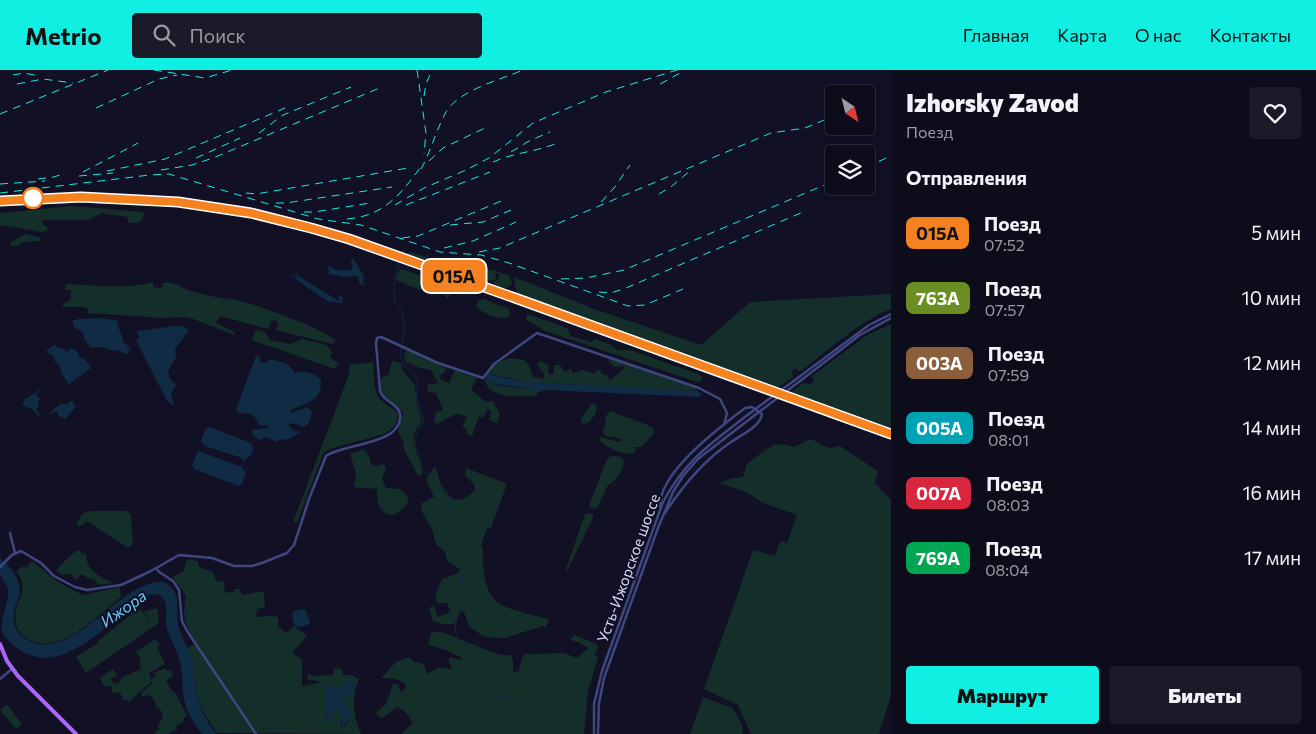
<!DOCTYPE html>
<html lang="ru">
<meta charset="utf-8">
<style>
body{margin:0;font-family:Commissioner,sans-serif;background:#1b1a28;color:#f1f3f6;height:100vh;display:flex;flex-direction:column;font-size:19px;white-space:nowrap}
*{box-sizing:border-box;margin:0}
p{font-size:16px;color:#9a9ba3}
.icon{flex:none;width:28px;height:28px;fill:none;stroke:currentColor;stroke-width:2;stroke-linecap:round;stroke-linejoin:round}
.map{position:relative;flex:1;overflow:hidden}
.drawer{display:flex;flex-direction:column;background:#0d0c1b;width:425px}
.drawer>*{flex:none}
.badge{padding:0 10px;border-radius:8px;font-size:18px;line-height:32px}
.needle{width:32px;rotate:145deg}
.fabs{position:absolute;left:825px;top:15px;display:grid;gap:10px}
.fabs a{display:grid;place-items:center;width:50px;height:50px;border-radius:5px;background:#0d0c1b;box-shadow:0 2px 8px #0003,0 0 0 1px #2d2c3a;font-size:25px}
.map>.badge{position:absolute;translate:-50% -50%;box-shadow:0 0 0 2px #fff}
h2{padding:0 15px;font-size:19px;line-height:45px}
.round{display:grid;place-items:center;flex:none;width:52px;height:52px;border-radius:5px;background:#1b1a28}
.summary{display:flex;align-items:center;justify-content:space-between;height:85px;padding:0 15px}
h1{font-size:24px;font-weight:800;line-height:38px}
.action{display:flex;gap:10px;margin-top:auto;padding:10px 15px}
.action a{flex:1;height:58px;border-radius:5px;background:#11eee2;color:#111;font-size:20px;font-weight:800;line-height:58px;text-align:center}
.action a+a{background:#1b1a28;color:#f1f3f6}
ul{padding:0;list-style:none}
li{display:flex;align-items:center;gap:15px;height:65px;padding:0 15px}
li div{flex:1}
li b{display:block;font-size:19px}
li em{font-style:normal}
li .badge{min-width:55px;font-weight:700;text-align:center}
header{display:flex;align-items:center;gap:30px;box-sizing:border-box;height:70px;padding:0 25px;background:#11eee2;color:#111}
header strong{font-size:24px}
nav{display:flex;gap:28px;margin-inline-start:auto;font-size:18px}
.search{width:350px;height:45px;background:#1b1a28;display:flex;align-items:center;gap:12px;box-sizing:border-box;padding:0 18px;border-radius:5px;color:#9a9ba3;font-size:19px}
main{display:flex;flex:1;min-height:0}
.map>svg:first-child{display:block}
</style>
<header>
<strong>Metrio</strong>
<div class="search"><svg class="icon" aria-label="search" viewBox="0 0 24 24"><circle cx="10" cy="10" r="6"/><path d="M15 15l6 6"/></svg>Поиск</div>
<nav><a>Главная</a><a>Карта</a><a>О нас</a><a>Контакты</a></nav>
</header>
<main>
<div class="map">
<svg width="891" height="664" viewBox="0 0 891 664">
<rect width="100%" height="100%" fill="#111024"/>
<g fill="#142e29" fill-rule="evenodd">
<path d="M72,136l70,6 2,2c-3,10 -6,9 -15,9l-2,-6 -25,-4 -14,7h-45v5l4,2v4l-5,1 -42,-7v-12z"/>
<polygon points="25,164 39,167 41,171 24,172 18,176 11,176 11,172"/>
<path d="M410,182l43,13 4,-2v2l37,5 16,6 2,9 -9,4 -9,-5 -1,-2 5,-3 2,-4 -2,-2 -3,1 1,5 -5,2 -8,-3v-7l-3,1 -1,5 -8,-6 -4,1 -1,-1 2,-3h-3l-1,4c-14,-4 -26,-9 -40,-13l-2,1 -14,-5 -1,-1z"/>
<path d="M402,199l46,16 5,5 -6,9 -4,-7c-18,2 -30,-5 -47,-12l3,-10z"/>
<path d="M514,207l80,32 107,36 49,-43 141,-8v15c-28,10 -66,44 -91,63l-5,-4 -3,3 1,6 -18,13 -258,-93z"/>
<path d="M153,212l1,5 6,1 3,-2 -1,-3c11,-3 22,7 33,9 15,5 30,6 45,9 14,3 89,29 95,40l-2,3 -58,-14 4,-6 -4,-4 -4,1 -3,8 -48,-13 -4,7 18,9v3l-46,-18 -24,1 -76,-5v-4l-3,-2h-22v-3l7,-4 1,-10h-6l1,-6c29,1 59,6 87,-2z"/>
<path d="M484,229l25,10 1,4 -2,5c-9,2 -27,-5 -32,-12l2,-5z"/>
<polygon points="528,244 564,257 568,259 571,266 591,272 595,269 609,274 617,280 630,280 698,304 702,307 702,310 699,312 691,310 545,261 527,250 526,248"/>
<polygon points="891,254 891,362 787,325 803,313 809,314 814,312 812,306 867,265"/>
<polygon points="255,260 265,262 270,270 291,274 302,269 326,275 332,282 330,287 338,293 336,298 332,298 252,270"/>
<polygon points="406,279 446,298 444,303 439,306 440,309 449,313 455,300 477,308 471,320 486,332 493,331 500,345 497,353 489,350 491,342 488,338 483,348 479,346 472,366 466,363 467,359 462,358 467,346 456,344 437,354 434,351 436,342 443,340 436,323 428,322 427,315 438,313 431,300 420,298 406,292 404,287"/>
<path d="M509,288l15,2 5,5 4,12 11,2v-5l-7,-10 4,-3 7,4v6l2,4 4,-2v-8h6l4,7 7,-3 2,4 9,-3 12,3 5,-4 4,6h4l2,5 3,-1 13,-12 -2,-1 -8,1 -6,-5 -1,-4 90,31 -12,2 -157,-9 -38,-8 -3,8 11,4 35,3 5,2 -3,5c-12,0 -29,2 -40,-3 -23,-12 -4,-30 13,-35z"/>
<path d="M392,291l9,2 1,7 13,15c0,13 4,24 7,38 -13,9 -8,24 -3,36 2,5 1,10 4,15l-5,2 -15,-29 1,-4 -6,-11 5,-19c-5,-9 -14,-10 -20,-17 -3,-4 -2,-13 -2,-18l8,-4z"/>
<path d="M373,292c1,12 0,31 9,39 5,5 12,7 16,12l-2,12 -11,9 -56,15 -6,5 -26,69 -4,-1 55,-145 2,-12z"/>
<polygon points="592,333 596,335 597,337 595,345 588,353 582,354 581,349"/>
<path d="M610,341l38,14 5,3 1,5 -12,14h-8l2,4 -4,3c-9,0 -28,-6 -33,-15l2,-2 17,5 4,-2 -7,-3h-7l-4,-3 -1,-5 3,-4 -1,-8z"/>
<path d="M811,369l18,9 11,-2 38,25 -3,12 16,17v195l-12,39h-128l-13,-29 -34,-16 49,-139 22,6 5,-15 7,2 10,-28 -34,-12 -17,-11 -27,-9 14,-5h6l5,-2 2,-11c15,-11 28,-27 47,-18z"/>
<path d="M363,379l6,6 2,9 5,2 5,-2 3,1 2,4 -4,10 4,9 14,1 7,6 1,7c-14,23 -33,13 -31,-12 -7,-4 -15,1 -23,-4l2,-13 -6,-19z"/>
<path d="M613,386l8,1 3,4c-1,8 -7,21 -16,24l-10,21 -3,3 -5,-2v-4l16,-42 3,-4z"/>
<path d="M435,396c3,6 5,18 8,23 9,15 21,13 32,1l-1,-6 -9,-8 1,-8 41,16 -16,44 -4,-1 -6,19 2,3c-1,14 1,42 13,52 12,10 38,14 53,18l-3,8 -3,-1 -38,12 -21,-1 -15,-11 -5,-14 -5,-2 -2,10 -4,4h-10l-10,-3 -4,-13 5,-3 4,12 12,-5 -3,-9h-11v-10l6,-14 16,-6 2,-4 -13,-8 -2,-9 -9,-8 -4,-14 -11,-20 1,-7 12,-6 -8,-17 3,-6z"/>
<polygon points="92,441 126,441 131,445 133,473 128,478 87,451 79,457 76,454 83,443"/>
<polygon points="589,443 593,444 593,448 567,501 566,499 585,444"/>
<path d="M77,480l10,5c-4,13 19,27 29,28l-18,2 -3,-5 -8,-2 -3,-3h-4l-2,3 -3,1 -4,-5 -9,1 -6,-4c3,-5 16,-17 21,-21z"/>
<path d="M191,489l7,3 1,5 14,5 3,9 8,1 1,10 9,1v-4h6l2,6 22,-4 1,16 -8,2 -1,8 15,-1 7,1v9l8,7 8,-7 13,10 -15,17 10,7v26l17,-3v-2l-11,-1 -1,-7 7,3 19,-1 1,-7 8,1 1,6h8l8,4c-8,19 -6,36 2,55l-144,-1c-8,-12 -17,-24 -20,-38 -4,-16 -4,-32 -10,-47l10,-5c-13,-18 -15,-26 -11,-47l-13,-19 11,-6 2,-9zM350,611l4,1 1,3 -11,12 -1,5 7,8v9l-6,8 -3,-1v-12l-3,-4 -5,3 -6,9 -2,-25 2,-12c10,2 16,4 23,-4z"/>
<path d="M32,491l26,21 25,13 37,-8 1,10c-23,18 -61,60 -93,42 -9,-4 -13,-13 -13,-23 1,-18 15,-25 2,-44l6,-6 4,2z"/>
<polygon points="157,538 159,553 86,603 76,587 97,574 99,570 138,539 142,541 153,556 144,542"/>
<path d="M439,561l61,24h10l3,5v11l2,1 4,-1 3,-13 3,-4 39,-1 13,5 11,-10 -10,-6 -8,-2 4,-5 23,9 1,4 -3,6 3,3 -10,34 -4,43h-183l12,-11 -7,-10 -9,-6 -14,11 -4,-1 -3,-5c14,-8 12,-16 17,-29l6,2v4l3,3 4,-6c-4,-8 -17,-8 -25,-8l15,-16 13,-5 6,5 7,1 3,4 1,7 13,-7 13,2 -4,-10 2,-2 11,3 1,-2 -16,-8 -18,-5 3,-12z"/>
<polygon points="155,569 160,575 157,577 165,594 149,603 152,611 130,631 123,630 120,622 112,623 112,616 104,617 100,608 113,599 117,605 111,609 114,614 120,612 121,608 126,605 128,605 141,599 140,594 141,590 136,582"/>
<polygon points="165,598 168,601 171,599 173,606 166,611 172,621 175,622 187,646 183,648 184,651 176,656 177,659 168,664 156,664 154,662 160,659 157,656 161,651 163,644 159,638 157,638 154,629 148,625 142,627 141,623 153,612 152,608 156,606 154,603"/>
<polygon points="703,627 733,638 742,655 743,664 690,664"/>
<polygon points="7,634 22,654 16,659 0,640"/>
</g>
<g fill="#102b44">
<polygon points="353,188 364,206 363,213 367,216 359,214 359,208 356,206 343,207 329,204 328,196 329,196 337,200 351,200 353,196 350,191"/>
<polygon points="285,202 298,209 292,202 339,231 340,230 338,226 341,225 344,229 342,230 344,231 340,233 329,231 334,235 333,235"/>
<path d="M100,248l15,2 3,2c-1,8 6,13 5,20l7,6 -2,5 -2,1 -9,-4 -4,1 -9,-4 -13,1 -6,-8 -3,-8 -8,-5 -2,-6 6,-2z"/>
<polygon points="174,256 182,256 189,260 175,279 176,287 168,301 170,309 176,315 171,323 174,336 167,331 136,270 139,268 137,263 138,261"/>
<path d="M55,274l3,4 7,1 1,3 5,-4c6,3 8,5 9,11l3,-2 8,11 -22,16 -8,-11 1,-1 -5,-9 -3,-2 1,-1 -2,-2 2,-2 -4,-1 -5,-4z"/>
<path d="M256,286h3l2,6c4,2 6,0 9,-3l18,5 7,9c9,-3 20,0 26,7 1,23 -15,22 -31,31l1,2 16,-6 5,5 -4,12 -4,3 -11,-4 -5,2 6,6 7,1 -12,7 -10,1 -1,2 -12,-5 -7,3 -7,-6 -1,-4 17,-2 1,-2 -10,-1c-4,-10 -8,-13 -19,-11l-4,-5z"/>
<path d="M489,304c33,9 66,10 100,11 32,1 64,4 97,6l11,-1 4,4 -1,3 -155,-7 -5,2c-16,-7 -35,-4 -52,-10l-2,-6z"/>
<polygon points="43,317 43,319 41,319 35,325 40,328 38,332 39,336 36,339 42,347 35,343 32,338 30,339 22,334 24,330"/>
<polygon points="72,330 76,337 65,349 59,346 57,341 48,345 60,334 68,334"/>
<path d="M209,357l42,16c5,10 -2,14 -8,18l-1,-3 -37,-12 -4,-5 4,-11z"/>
<polygon points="198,381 239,396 242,395 241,397 246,402 242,414 239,416 194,399 192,395"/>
<path d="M0,488c10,8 21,21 20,35 -1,5 -4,10 -5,14 -3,12 -1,24 9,31 44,28 88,-46 128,-55 7,-1 12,-3 18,3 11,11 6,24 8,39 3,11 9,21 13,31 3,10 3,20 4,30 3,19 10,34 22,48h-15c-10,-13 -17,-25 -19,-41 -1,-12 0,-23 -4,-34 -3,-12 -12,-24 -13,-36 -1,-9 4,-22 -7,-28 -26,-12 -83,91 -139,55 -7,-5 -15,-10 -18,-19 -2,-14 7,-26 6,-41 -1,-7 -6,-10 -8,-16 0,-5 0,-11 0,-16z"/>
<path d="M303,539l3,1 4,13 -5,3 -8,1c-4,-3 -6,-11 -4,-16z"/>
<path d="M351,609l3,3c1,12 -2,10 -10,15l-1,5 7,8 2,5 -10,13 -1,-14 -3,-4 -5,3 -5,10 -2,-1 1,-4 -2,-21 2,-12c13,3 15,4 24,-6z"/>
</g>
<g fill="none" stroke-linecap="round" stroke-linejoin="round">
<g stroke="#102b44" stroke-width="1">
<path d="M404,179c-6,14 -13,37 -9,53 1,3 5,6 6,9 2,4 3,11 4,15 0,11 -6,21 -4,31 6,21 21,9 15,41l3,4 5,21c-17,16 -4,28 -2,47 24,19 30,19 29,51l7,6v8l10,21v12l-6,9 2,14 -3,17 -6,17 2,17 6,4 7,-1c26,18 7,25 17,48 8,6 13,5 23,6 16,2 19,22 24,35"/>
<polyline points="796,296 848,262 847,258 851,254"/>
<polyline points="879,298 891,297"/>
<polyline points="818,309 867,270 891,259"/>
</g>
<g stroke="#3f4780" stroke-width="2.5">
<polyline points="795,310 869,255 891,244"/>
<polyline points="800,311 860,265 891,248"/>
<path d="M660,437c-2,-34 60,-80 85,-99l7,-1 10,7c-1,12 -21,21 -31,28 -28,19 -48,43 -66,71"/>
<polyline points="10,463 15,483"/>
<path d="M0,497l12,-12 9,-4 20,12 13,13 21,11 12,3 34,-5 30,-14 28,-16 33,3 22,8h18l10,-3 25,-10 7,-8 15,-46 17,-43c18,-13 78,-11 74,-42 -2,-11 -17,-12 -20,-23l-4,-48 1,-5 4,-1 57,26 45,15 11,-14 43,-31 162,55 21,11 7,14 -3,12"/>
<polyline points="156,498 159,502 173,511 179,520 182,551 187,561 256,664"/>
<polyline points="0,609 12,599"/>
<path d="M594,664v-30l8,-33 61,-169c23,-43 50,-60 87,-89"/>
<polyline points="598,664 599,633 604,608 658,458 673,422 683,406 698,389 755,345"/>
</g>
<polyline stroke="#a965f4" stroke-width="4" points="0,574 7,591 18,606 76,664"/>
<g stroke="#11eee2" stroke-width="1" stroke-dasharray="8 6" stroke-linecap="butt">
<polyline points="154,0 205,8 232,0"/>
<polyline points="417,0 426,63 424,84"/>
<polyline points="13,5 24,3 40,6"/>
<polyline points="17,14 43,9 73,13"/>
<polyline points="660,14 680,3"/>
<polyline points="424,26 426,14 432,0"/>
<polyline points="96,38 159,9 177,5"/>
<polyline points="0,44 108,0"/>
<polyline points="259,63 283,45 351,17"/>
<polyline points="511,82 529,71 550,62"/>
<polyline points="196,88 240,68"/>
<polyline points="429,91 443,78 485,58"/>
<path d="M493,92c20,-9 41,-10 62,-18"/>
<polyline points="866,97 891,86"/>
<path d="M421,99c10,-18 15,-39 25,-57 13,-22 54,-32 77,-42"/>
<polyline points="161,100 192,95 213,88 382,17"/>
<polyline points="107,101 165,89 285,38"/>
<polyline points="83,102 138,73"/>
<polyline points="79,106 113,103"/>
<polyline points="38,109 54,107 65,103"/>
<polyline points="0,114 45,111"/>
<polyline points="0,123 150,105 169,104 318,149 361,155 440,182 481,185 509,193 628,236 645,235 683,219"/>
<polyline points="246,123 256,124 408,98"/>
<polyline points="659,124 672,116 692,99"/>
<polyline points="0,132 81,128 143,131 232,141 310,159 515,229 891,366"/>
<polyline points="601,132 614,118 630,95"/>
<polyline points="276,133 286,133 392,117"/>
<polyline points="395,135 424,118 466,100 489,88 533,53 606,22 677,0"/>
<polyline points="406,135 490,102"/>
<polyline points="304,142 314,142 370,133"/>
<path d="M347,149c39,-3 55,-27 76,-55"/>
<polyline points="450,155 483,152 511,140"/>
<polyline points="402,168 418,166 506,129"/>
<polyline points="444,178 473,171 516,152"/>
<polyline points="479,182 500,178 771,63 805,58 834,46"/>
<polyline points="561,209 586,208 624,200 834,111"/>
<polyline points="599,222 611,223 626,218 803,142"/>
</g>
<g stroke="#3f4780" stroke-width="2.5">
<polyline points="750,343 795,310"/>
<polyline points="755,345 800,311"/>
</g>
</g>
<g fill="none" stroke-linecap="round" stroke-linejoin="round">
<defs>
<polyline id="line" points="0,131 81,127 178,132 251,143 311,158 349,169 515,228 891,364"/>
</defs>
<use href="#line" stroke="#fff" stroke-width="11"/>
<use href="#line" stroke="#f58220" stroke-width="8"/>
</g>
<circle fill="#fff" stroke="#f58220" stroke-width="2.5" cx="33" cy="128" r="10"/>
<g text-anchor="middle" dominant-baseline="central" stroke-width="4" stroke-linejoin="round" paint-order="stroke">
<g font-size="15" fill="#d7d8fc" stroke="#111024">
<text transform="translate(628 498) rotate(-70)">Усть-Ижорское шоссе</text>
</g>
<g font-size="16" font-style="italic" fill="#6ccbf5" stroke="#111024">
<text transform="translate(123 538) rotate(-35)">Ижора</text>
</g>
</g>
</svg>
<div class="fabs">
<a><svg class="needle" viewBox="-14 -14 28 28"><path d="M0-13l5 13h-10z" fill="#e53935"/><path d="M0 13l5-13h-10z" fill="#9a9ba3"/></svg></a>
<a><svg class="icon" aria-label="layers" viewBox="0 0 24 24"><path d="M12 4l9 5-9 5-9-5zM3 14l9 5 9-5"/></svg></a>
</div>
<b class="badge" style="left:454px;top:206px;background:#f58220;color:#111">015А</b>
</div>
<section class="drawer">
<div class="summary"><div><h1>Izhorsky Zavod</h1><p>Поезд</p></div><a class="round"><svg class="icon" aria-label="heart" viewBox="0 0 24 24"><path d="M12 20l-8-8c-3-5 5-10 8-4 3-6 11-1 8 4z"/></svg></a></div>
<h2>Отправления</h2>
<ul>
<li><span class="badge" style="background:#f58220;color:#111">015А</span><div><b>Поезд</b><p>07:52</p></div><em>5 мин</em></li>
<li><span class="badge" style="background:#6b8e23;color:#fff">763А</span><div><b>Поезд</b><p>07:57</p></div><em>10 мин</em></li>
<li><span class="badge" style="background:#8b5e3c;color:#fff">003А</span><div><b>Поезд</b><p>07:59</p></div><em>12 мин</em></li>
<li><span class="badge" style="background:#00a3b4;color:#fff">005А</span><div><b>Поезд</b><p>08:01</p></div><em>14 мин</em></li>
<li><span class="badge" style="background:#d7263d;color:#fff">007А</span><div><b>Поезд</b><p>08:03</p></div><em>16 мин</em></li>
<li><span class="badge" style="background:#00a651;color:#fff">769А</span><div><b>Поезд</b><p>08:04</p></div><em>17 мин</em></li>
</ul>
<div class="action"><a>Маршрут</a><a>Билеты</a></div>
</section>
</main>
